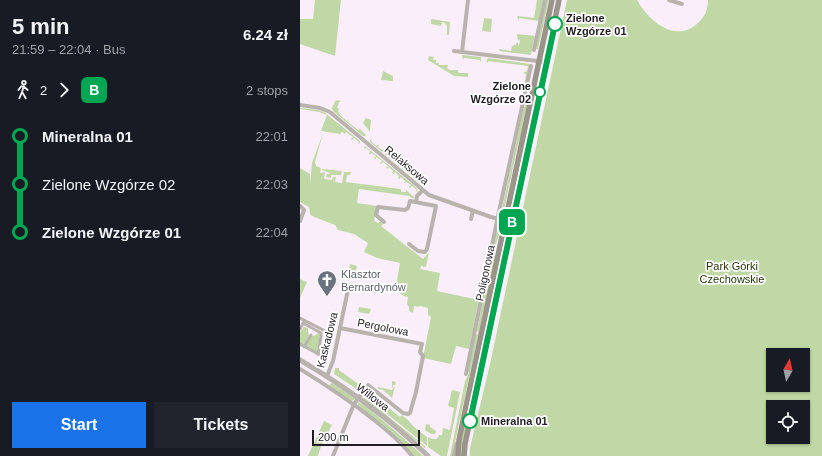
<!DOCTYPE html>
<meta charset="utf-8">
<style>
body{margin:0;font-family:Arial,sans-serif;background:#20242c;color:#f1f3f6;height:100vh;display:flex;flex-direction:column;font-size:15px;white-space:nowrap}
*{box-sizing:border-box;margin:0}
p{font-size:13px;color:#9ea1a6}
.icon{flex:none;width:22px;height:22px;fill:none;stroke:currentColor;stroke-width:2;stroke-linecap:round;stroke-linejoin:round}
.map{position:relative;flex:1;overflow:hidden}
.sheet{display:flex;flex-direction:column;background:#171b24;width:300px}
.sheet>*{flex:none}
.badge{padding:0 8px;border-radius:6px;font-size:14px;line-height:26px}
.needle{width:26px;rotate:9deg}
.controls{position:absolute;left:466px;top:348px;display:grid;gap:8px}
.controls a{display:grid;place-items:center;width:44px;height:44px;border-radius:0px;background:#171b24;box-shadow:0 1px 3px #0004;font-size:20px}
.scale{position:absolute;left:12px;bottom:10px;width:108px;box-sizing:border-box;padding-left:4px;border:2px solid #221d22;border-top:0;font-size:11px;line-height:14px;white-space:nowrap;color:#221d22;-webkit-text-stroke:3px #fff;paint-order:stroke}
.map>.badge{position:absolute;translate:-50% -50%;box-shadow:0 0 0 2px #fff}
.legs{display:flex;align-items:center;gap:6px;height:44px;padding:0 12px;font-size:13px}
.legs p{margin-inline-start:auto}
.head{display:flex;align-items:center;justify-content:space-between;height:68px;padding:0 12px}
h1{font-size:22px;font-weight:700;line-height:30px}
.button{display:flex;gap:8px;margin-top:auto;padding:8px 12px}
.button a{flex:1;height:46px;border-radius:0px;background:#1a73e8;color:#fff;font-size:16px;font-weight:700;line-height:46px;text-align:center}
.button a+a{background:#20242c;color:#f1f3f6}
ul{padding:0 12px;list-style:none}
li{display:flex;align-items:center;gap:14px;height:48px;font-size:15px}
li i{display:grid;place-items:center;width:6px;height:100%;margin:0 5px;background:currentColor}
li i::after{content:'';width:10px;height:10px;margin:-5px;border:3px solid;border-radius:50%;background:#171b24}
li p{margin-inline-start:auto}
li:first-child i{background:linear-gradient(#0000 50%,currentColor 0)}
li:last-child i{background:linear-gradient(currentColor 50%,#0000 0)}
main{display:flex;flex:1;min-height:0}
.map>svg:first-child{display:block}
</style>
<main>
<section class="sheet">
<div class="head"><div><h1>5 min</h1><p>21:59 – 22:04 · Bus</p></div><b>6.24 zł</b></div>
<div class="legs"><svg class="icon" aria-label="walk" viewBox="0 0 24 24"><circle cx="13" cy="4" r="2"/><path d="M13 8l-2 6 4 7M11 14l-3 7M7 12l3-4h3l4 4"/></svg>2<svg class="icon" aria-label="forward" viewBox="0 0 24 24"><path d="M9 5l7 7-7 7"/></svg><b class="badge" style="background:#00a651;color:#fff">B</b><p>2 stops</p></div>
<ul>
<li><i style="color:#00a651"></i><b>Mineralna 01</b><p>22:01</p></li>
<li><i style="color:#00a651"></i><span>Zielone Wzgórze 02</span><p>22:03</p></li>
<li><i style="color:#00a651"></i><b>Zielone Wzgórze 01</b><p>22:04</p></li>
</ul>
<div class="button"><a>Start</a><a>Tickets</a></div>
</section>
<div class="map">
<svg width="522" height="456" viewBox="0 0 522 456">
<rect width="100%" height="100%" fill="#fbeefb"/>
<g fill="#c0d8a5" fill-rule="evenodd">
<polygon points="15,0 41,0 35,56 0,44 0,19 13,19"/>
<polygon points="237,0 243,0 239,21 219,18 219,21 217,17 218,16 234,18"/>
<polygon points="246,0 249,0 238,49 236,49"/>
<path d="M267,0h70c12,21 39,45 62,22 6,-6 9,-13 9,-22h114v456h-352v-8l20,-84zM473,355h30v30h-30zM473,407h30v30h-30z"/>
<polygon points="184,18 192,19 191,32 182,31"/>
<polygon points="131,19 150,22 149,35 147,35 147,26 145,23 142,22 141,26 131,24"/>
<polygon points="217,34 235,36 231,55 199,51 200,49 211,51 212,46 215,45 218,42 219,46 220,39 218,41"/>
<polygon points="162,55 181,57 181,61 180,62 180,60 164,58 163,60"/>
<polygon points="129,56 134,57 133,60 136,60 136,63 139,63 139,65 148,65 147,68 150,70 158,70 158,72 160,73 168,73 168,77 154,76 128,60"/>
<polygon points="188,58 230,64 224,89 215,88 216,87 224,88 226,74 223,73 227,71 228,66 188,61 188,63 186,61"/>
<polygon points="83,71 93,76 93,81 81,80"/>
<polygon points="229,96 226,117 217,149 204,210 202,209 223,110"/>
<polygon points="36,100 41,101 39,102 37,108 40,109 38,110 39,114 41,113 40,115 47,121 49,119 48,122 58,130 60,129 66,135 65,136 63,136 33,111 32,108"/>
<polygon points="0,108 18,110 24,112 60,141 60,143 58,144 59,142 54,138 52,140 51,139 53,137 46,132 45,134 42,132 40,134 21,131 27,115 19,112 0,109"/>
<polygon points="66,118 71,120 70,132 63,123"/>
<polygon points="23,133 15,162 16,166 21,168 20,173 25,172 24,179 32,180 33,177 36,177 35,182 42,183 44,172 51,172 50,175 47,175 46,182 101,189 101,192 106,192 106,190 114,197 113,199 109,196 59,189 57,203 77,206 74,221 78,223 80,221 83,224 81,226 123,259 129,252 126,267 121,266 120,269 140,273 137,291 179,300 169,349 156,346 151,364 123,358 131,317 128,315 128,308 120,306 119,307 114,306 113,313 109,311 109,307 107,304 108,297 103,296 103,295 95,291 100,263 77,258 64,252 68,243 54,234 38,230 35,225 12,216 10,214 9,207 0,202 0,168 10,174 10,183 12,163"/>
<polygon points="72,139 71,141 76,146 79,144 78,147 82,150 85,149 83,151 88,155 90,153 89,156 94,160 96,158 95,161 99,165 102,163 101,166 105,169 107,168 106,170 111,174 113,173 112,175 117,179 119,177 118,180 122,184 123,183 124,185 122,185 70,142 70,140"/>
<polygon points="65,146 117,188 118,192 116,191 117,190 112,186 110,188 109,187 111,185 106,182 105,183 104,183 105,181 101,177 99,179 98,178 99,176 95,172 93,174 92,173 93,171 89,167 87,169 86,168 88,166 83,162 81,164 80,163 82,161 77,157 75,159 74,158 76,156 72,153 70,154 69,154 70,151 66,148 64,149"/>
<polygon points="22,169 42,171 41,175 31,175 31,178 26,177 27,174 30,174 30,173 22,170"/>
<path d="M197,230l3,2 -6,18 1,2v9c-14,65 -29,130 -43,195h-2l15,-75 4,-8 -1,-3 8,-36 1,1 1,-2 -1,-3z"/>
<polygon points="205,233 162,456 160,456 161,440"/>
<polygon points="50,264 57,266 54,277 48,276"/>
<polygon points="0,279 7,282 0,298"/>
<polygon points="59,307 71,309 69,314 58,312"/>
<polygon points="4,327 8,328 8,331 9,335 4,345 0,343 0,332"/>
<polygon points="18,333 20,334 17,352 6,346 12,336 16,335"/>
<polygon points="35,368 39,368 39,370 61,386 63,384 64,387 61,392 34,374"/>
<polygon points="92,381 96,382 95,385 93,385 92,390 95,386 92,398 83,390 78,389 78,387 92,390"/>
<polygon points="32,383 55,398 54,400 51,401 29,385"/>
<polygon points="67,389 71,390 69,392 89,407 85,412 64,395"/>
<polygon points="152,390 160,392 147,456 141,456 128,447 128,437 132,439 137,439 139,435 142,435 143,428 150,430 154,408 148,406"/>
<polygon points="63,396 126,447 125,448 64,399"/>
<polygon points="58,402 67,407 100,435 123,456 114,456 58,405"/>
<polygon points="89,408 100,417 102,415 108,420 113,426 127,437 127,446 86,413"/>
<polygon points="24,421 32,425 21,446 18,456 8,456"/>
<polygon points="126,424 130,425 130,427 136,431 135,434 131,434 125,430"/>
</g>
<g fill="none" stroke-linecap="round" stroke-linejoin="round">
<g stroke="#b8b3ad" stroke-width="3">
<polyline points="0,318 29,333"/>
<polyline points="3,323 21,333 21,336 18,354"/>
<polyline points="0,329 4,322"/>
<polyline points="0,344 24,357"/>
<polyline points="4,347 11,335"/>
</g>
<g stroke="#b8b3ad" stroke-width="4">
<polyline points="369,0 382,4"/>
<polyline points="234,50 245,0"/>
<polyline points="154,51 246,62"/>
<polyline points="162,52 168,0"/>
<polyline points="0,105 20,108 30,112 129,195 191,217 212,222"/>
<polyline points="116,202 117,196 123,190"/>
<polyline points="0,206 4,210 0,221"/>
<polyline points="171,219 173,211"/>
<polyline points="84,222 76,215 78,207 105,210 108,208 110,201 136,206 127,249 125,252 118,251 109,244"/>
<path d="M0,369c26,16 50,32 74,51 14,11 27,22 38,36"/>
<polyline points="166,374 198,216 231,66"/>
<polyline points="27,376 33,361 49,285 77,291"/>
<polyline points="33,456 54,404 68,385 103,413 108,414 110,413 116,392 123,356 120,352 122,344 40,328"/>
</g>
<g stroke="#b8b3ad" stroke-width="5">
<path d="M0,360c46,27 90,59 128,96"/>
<polyline points="154,456 157,444"/>
</g>
<g stroke="#9a948b" stroke-width="5.5">
<polyline points="158,456 159,440 252,0"/>
<polyline points="164,456 165,444 259,0"/>
</g>
</g>
<g fill="none" stroke-linecap="round" stroke-linejoin="round">
<defs>
<polyline id="line-1" points="170,421 255,24"/>
</defs>
<use href="#line-1" stroke="#fff" stroke-width="9"/>
<use href="#line-1" stroke="#00a651" stroke-width="6"/>
</g>
<defs>
<symbol id="church-pin" viewBox="-11 -11 22 30"><path d="M0 17L-7.5 6A9.5 9.5 0 1 1 7.5 6Z" fill="#6b7280" stroke="#fff"/><path d="M-1.2-6h2.4v3.5h3.3v2.4h-3.3V6h-2.4V-.1h-3.3v-2.4h3.3Z" fill="#fff"/></symbol>
</defs>
<g fill-rule="evenodd">
<use href="#church-pin" x="16" y="269" width="22" height="30"/>
</g>
<g fill="#fff" stroke="#00a651" stroke-width="2">
<circle cx="255" cy="24" r="7"/>
<circle cx="240" cy="92" r="5"/>
<circle cx="170" cy="421" r="7"/>
</g>
<g text-anchor="middle" dominant-baseline="central" stroke-width="3.5" stroke-linejoin="round" paint-order="stroke">
<g font-size="11" font-weight="bold" fill="#221d22" stroke="#fff" text-anchor="start">
<text x="266" y="18">Zielone<tspan x="266" dy="13">Wzgórze 01</tspan></text>
<text x="231" y="86" text-anchor="end">Zielone<tspan x="231" dy="13">Wzgórze 02</tspan></text>
<text x="181" y="421">Mineralna 01</text>
</g>
<g font-size="11" fill="#221d22" stroke="#fff">
<text transform="translate(107 165) rotate(40)">Relaksowa</text>
<text transform="translate(185 273) rotate(-78)">Poligonowa</text>
<text transform="translate(83 327) rotate(11)">Pergolowa</text>
<text transform="translate(27 340) rotate(-76)">Kaskadowa</text>
<text transform="translate(73 397) rotate(37)">Willowa</text>
</g>
<g font-size="11" fill="#243607" stroke="#fff">
<text x="432" y="266">Park Górki<tspan x="432" dy="13">Czechowskie</tspan></text>
</g>
<g font-size="11" fill="#5b616d" stroke="#fff" text-anchor="start">
<text x="41" y="274">Klasztor<tspan x="41" dy="13">Bernardynów</tspan></text>
</g>
</g>
</svg>
<div class="controls">
<a><svg class="needle" viewBox="-14 -14 28 28"><path d="M0-13l5 13h-10z" fill="#e53935"/><path d="M0 13l5-13h-10z" fill="#9ea1a6"/></svg></a>
<a><svg class="icon" aria-label="locate" viewBox="0 0 24 24"><circle cx="12" cy="12" r="6"/><path d="M12 2v4M12 18v4M2 12h4M18 12h4"/></svg></a>
</div>
<div class="scale">200 m</div>
<b class="badge" style="left:212px;top:222px;background:#00a651;color:#fff">B</b>
</div>
</main>
